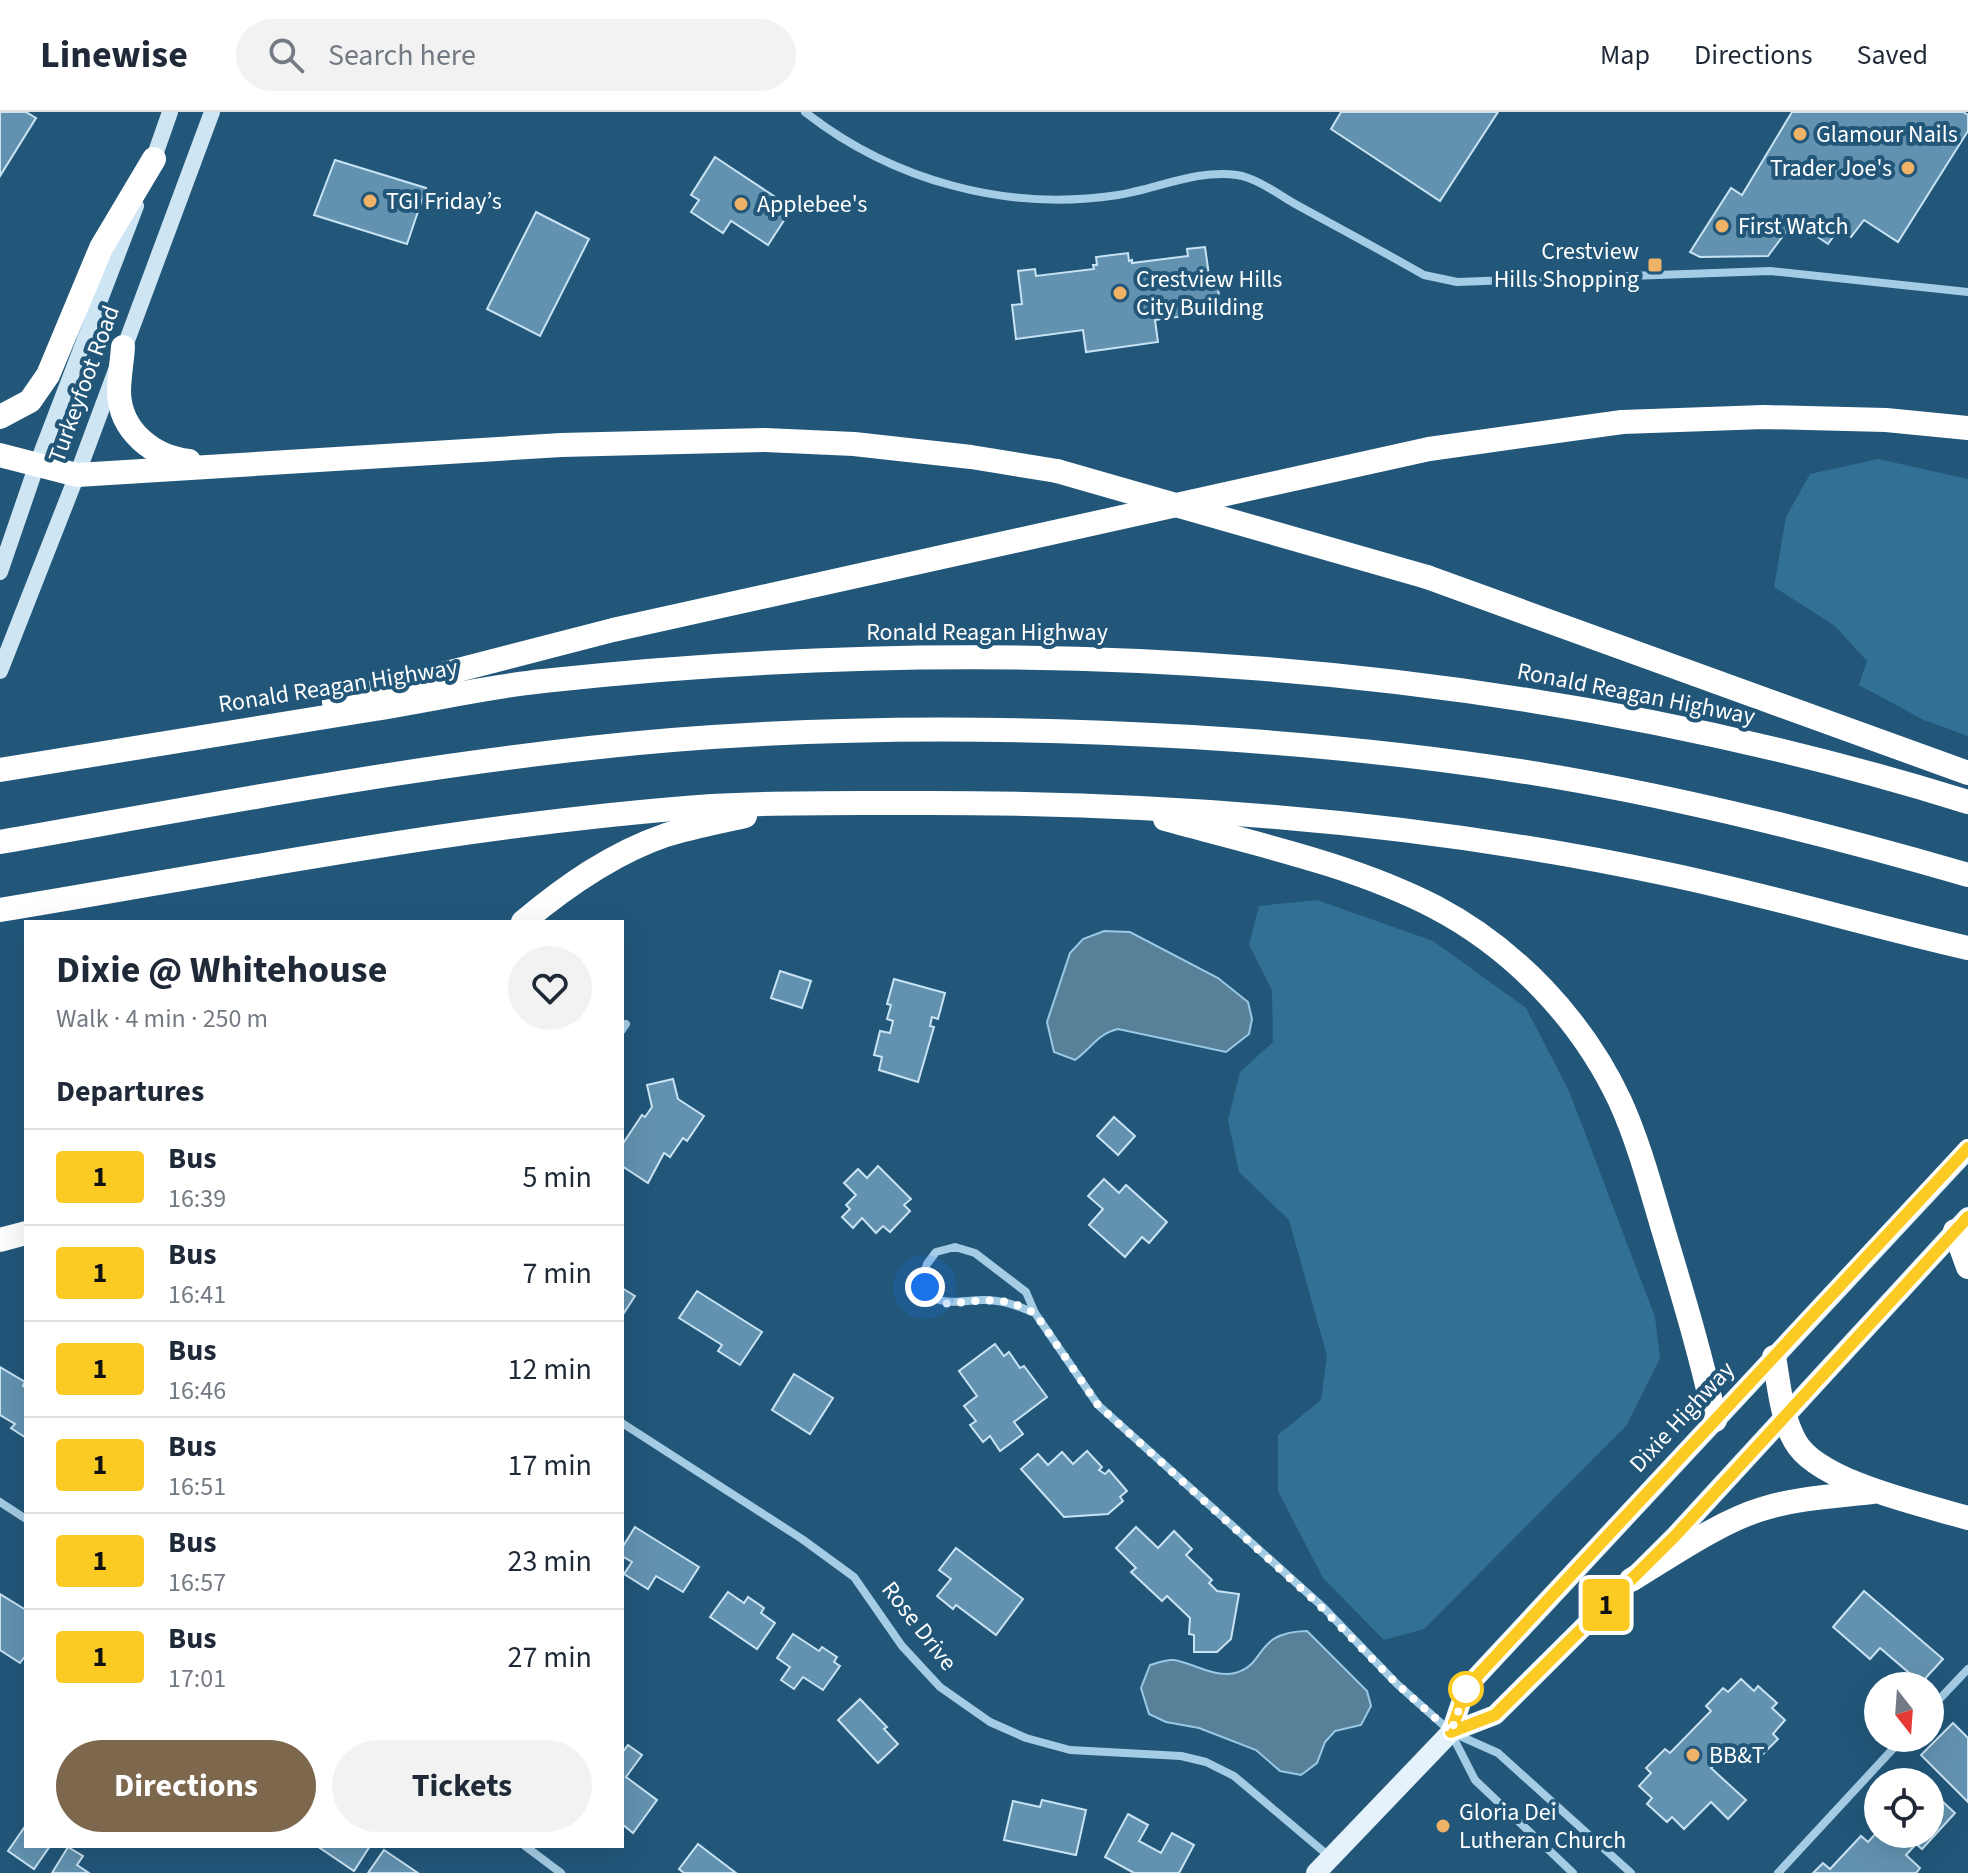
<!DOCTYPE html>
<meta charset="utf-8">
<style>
body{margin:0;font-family:"Source Sans 3",sans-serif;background:#f2f2f3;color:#1f2937;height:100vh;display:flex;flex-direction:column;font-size:30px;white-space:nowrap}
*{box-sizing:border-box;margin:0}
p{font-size:26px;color:#747a83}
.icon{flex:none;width:44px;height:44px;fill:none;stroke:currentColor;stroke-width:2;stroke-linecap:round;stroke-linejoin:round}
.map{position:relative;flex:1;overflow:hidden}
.details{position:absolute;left:24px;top:808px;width:600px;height:928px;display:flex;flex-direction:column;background:#fff;border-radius:0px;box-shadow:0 8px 32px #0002}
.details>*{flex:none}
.badge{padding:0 16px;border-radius:6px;font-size:28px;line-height:52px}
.needle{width:52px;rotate:163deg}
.controls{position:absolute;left:1864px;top:1560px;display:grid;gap:16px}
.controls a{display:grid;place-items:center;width:80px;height:80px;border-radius:50%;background:#fff;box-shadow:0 8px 32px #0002;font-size:40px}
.you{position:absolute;width:40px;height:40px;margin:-20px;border:6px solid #fff;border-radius:50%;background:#1a73e8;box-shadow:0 0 0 12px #1a73e833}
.map>.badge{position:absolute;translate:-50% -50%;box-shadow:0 0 0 4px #fff}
h2{padding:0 32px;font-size:30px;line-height:72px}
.round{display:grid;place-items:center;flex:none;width:84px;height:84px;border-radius:42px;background:#f2f2f3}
.head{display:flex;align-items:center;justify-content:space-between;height:136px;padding:0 32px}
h1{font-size:38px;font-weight:700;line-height:60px}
.primary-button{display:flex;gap:16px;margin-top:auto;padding:16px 32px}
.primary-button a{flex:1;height:92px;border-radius:48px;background:#7d674d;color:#fff;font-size:32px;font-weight:700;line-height:92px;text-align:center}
.primary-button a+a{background:#f2f2f3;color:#1f2937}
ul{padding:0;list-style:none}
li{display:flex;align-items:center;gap:24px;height:96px;padding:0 32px;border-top:2px solid #e0e1e3}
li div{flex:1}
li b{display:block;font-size:30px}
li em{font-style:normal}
li .badge{min-width:88px;font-weight:700;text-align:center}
header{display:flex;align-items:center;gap:48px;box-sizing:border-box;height:112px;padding:0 40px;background:#fff;border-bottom:2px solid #e0e1e3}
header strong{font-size:38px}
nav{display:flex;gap:44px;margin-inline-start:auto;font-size:28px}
.search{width:560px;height:72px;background:#f2f2f3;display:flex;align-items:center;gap:20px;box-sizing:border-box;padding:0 28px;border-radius:44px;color:#747a83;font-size:30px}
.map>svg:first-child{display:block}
</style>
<header>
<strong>Linewise</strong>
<div class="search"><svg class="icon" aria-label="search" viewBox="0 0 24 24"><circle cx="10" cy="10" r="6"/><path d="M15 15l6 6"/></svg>Search here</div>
<nav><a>Map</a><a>Directions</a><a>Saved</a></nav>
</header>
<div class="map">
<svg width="1968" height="1761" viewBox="0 0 1968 1761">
<rect width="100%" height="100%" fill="#22577a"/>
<g fill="#337096">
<polygon points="1878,347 1968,367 1968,624 1924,608 1859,573 1867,549 1835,514 1774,475 1786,405 1810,362"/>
<polygon points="1317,788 1433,829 1526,896 1569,979 1655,1205 1660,1246 1626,1314 1424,1517 1384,1528 1323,1466 1278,1379 1278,1323 1321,1288 1327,1244 1289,1108 1239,1060 1228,1008 1240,960 1273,930 1272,878 1249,833 1259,794"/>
</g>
<g fill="#598099" stroke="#99c9e6" stroke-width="2">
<path d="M1104,819l26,1 88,46 30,24 4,17 -3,15 -23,18 -108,-23c-21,5 -26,19 -43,31l-21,-8 -7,-30 23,-69 13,-14z"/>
<path d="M1307,1519l60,60 4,15 -10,19 -26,6 -10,11 -8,21 -16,12 -21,-4 -24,-21 -57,-22 -33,-6 -17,-8 -8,-26 9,-23c7,-2 16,-6 24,-5 19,3 41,18 61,13 32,-8 18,-41 72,-42z"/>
</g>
<g fill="#6392b0" stroke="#c8e3f4" stroke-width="2">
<polygon points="0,0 26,0 36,6 0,64"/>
<polygon points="1341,0 1498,0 1440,89 1331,17"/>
<polygon points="1792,0 1963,0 1968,3 1968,19 1898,130 1864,108 1851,125 1838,118 1828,132 1794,109 1768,144 1700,145 1690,140 1731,76 1742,83"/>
<polygon points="715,45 792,96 768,133 731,109 723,121 691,100 699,88 691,83"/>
<polygon points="335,48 426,76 407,132 314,103"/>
<polygon points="536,100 589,127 540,224 487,197"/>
<polygon points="1205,135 1210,170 1217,169 1221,199 1155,208 1158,230 1086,240 1083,218 1016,227 1012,193 1022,192 1018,159 1035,157 1036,164 1094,157 1093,153 1097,153 1096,145 1128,141 1129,149 1132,148 1132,151 1188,144 1187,137"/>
<polygon points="780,859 811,869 802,896 771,886"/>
<polygon points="894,867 945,881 938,907 932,905 930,914 934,915 918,970 879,958 882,945 874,943 880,919 890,921 893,909 887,907 891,893 887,892"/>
<polygon points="673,967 678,987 704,1004 687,1029 683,1026 670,1045 664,1041 648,1071 622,1054 622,1033 642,1003 645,1005 652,995 647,973"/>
<polygon points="1114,1005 1135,1024 1118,1043 1097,1024"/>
<polygon points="878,1054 911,1087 904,1093 910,1099 890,1120 883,1114 876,1121 862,1106 853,1116 842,1105 850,1097 846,1093 856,1083 844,1071 858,1057 867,1066"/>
<polygon points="1104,1067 1119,1081 1126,1073 1167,1110 1149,1131 1142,1125 1125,1145 1089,1113 1103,1097 1088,1084"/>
<polygon points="622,1176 635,1184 622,1204"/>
<polygon points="697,1179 762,1220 740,1253 718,1239 722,1233 679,1206"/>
<polygon points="995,1232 1004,1244 1009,1240 1020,1256 1024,1254 1047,1285 1014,1310 1023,1322 1000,1339 990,1324 983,1330 970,1313 976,1309 964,1294 977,1284 959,1259"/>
<polygon points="0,1255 25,1270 23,1274 26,1275 26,1326 11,1316 15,1312 0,1303"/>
<polygon points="794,1262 833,1286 810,1322 772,1298"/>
<polygon points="1087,1339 1102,1355 1099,1358 1105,1362 1109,1358 1127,1379 1120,1385 1123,1389 1108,1402 1064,1405 1021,1357 1038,1342 1048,1353 1062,1340 1073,1352"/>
<polygon points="635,1415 699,1455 683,1480 656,1464 648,1477 624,1462 632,1450 622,1444 622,1436"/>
<polygon points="1136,1415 1158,1436 1174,1419 1192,1437 1186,1443 1212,1468 1209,1471 1217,1479 1239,1482 1231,1527 1217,1540 1194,1540 1194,1523 1189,1522 1190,1506 1167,1484 1162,1489 1131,1460 1136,1456 1116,1436"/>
<polygon points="956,1436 1023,1487 996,1523 956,1493 953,1497 937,1484 951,1467 939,1458"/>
<polygon points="1864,1479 1943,1547 1921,1571 1880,1536 1870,1547 1833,1515"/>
<polygon points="728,1480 744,1491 748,1485 764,1496 761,1501 775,1511 757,1537 710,1505"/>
<polygon points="0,1482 26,1498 26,1543 20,1551 0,1538"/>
<polygon points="793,1522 819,1539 822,1535 837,1545 834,1550 840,1554 823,1578 803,1565 794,1577 781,1568 790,1555 777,1546"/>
<polygon points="1741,1567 1754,1579 1758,1574 1777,1591 1772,1596 1785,1608 1773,1622 1778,1627 1760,1645 1756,1640 1744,1654 1729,1640 1711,1656 1746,1688 1728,1707 1711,1690 1684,1717 1672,1705 1667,1710 1647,1692 1652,1686 1639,1674 1651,1661 1646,1656 1665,1637 1670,1641 1711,1599 1706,1594 1723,1576 1728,1580"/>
<polygon points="860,1587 887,1615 884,1617 898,1632 878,1651 838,1608"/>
<polygon points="1953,1611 1968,1626 1968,1690 1921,1643"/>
<polygon points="628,1633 642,1643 626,1665 657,1688 633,1721 622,1712 622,1641"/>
<polygon points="1930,1678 1955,1701 1922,1737 1916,1732 1906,1743 1920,1756 1916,1761 1813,1761 1823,1751 1830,1757 1861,1724 1868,1730 1878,1719 1878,1722 1930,1722"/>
<polygon points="1042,1688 1086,1698 1076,1743 1004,1728 1013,1689 1040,1695"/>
<polygon points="1128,1702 1148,1713 1139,1729 1161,1741 1172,1721 1194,1733 1179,1761 1134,1761 1105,1745"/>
<polygon points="26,1713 26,1734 50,1734 34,1757 8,1739"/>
<polygon points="698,1732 736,1761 684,1761 679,1757"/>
<polygon points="317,1734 370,1734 354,1759"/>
<polygon points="68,1735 83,1744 77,1753 89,1761 52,1761"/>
<polygon points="384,1738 418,1761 368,1761"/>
</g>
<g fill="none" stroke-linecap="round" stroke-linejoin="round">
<g stroke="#a5cce5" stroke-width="8">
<path d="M805,0c88,69 202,100 313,83 39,-6 79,-26 119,-20 20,3 42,20 60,30 42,23 85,46 127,70l33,7 313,-11 198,21"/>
<polyline points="622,918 626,912"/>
<path d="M1035,1201c-17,-7 -32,-13 -51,-13 -19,0 -33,5 -52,-2l-9,-20 4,-14 9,-12 19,-5 20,6 51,39 9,21 63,92 226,203 73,76 54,48 47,21 133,120"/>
<polyline points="622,1311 802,1427 854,1465 902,1534 940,1575 990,1610 1026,1626 1070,1638 1181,1644 1206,1650 1234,1664 1330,1745"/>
<polyline points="0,1390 26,1407"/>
<polyline points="1930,1597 1968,1557"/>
<polyline points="1451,1621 1475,1668 1573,1761"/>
<polyline points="525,1734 561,1761"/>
<polyline points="1778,1761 1903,1626"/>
</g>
<g stroke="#cee5f4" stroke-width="16">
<polyline points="150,57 170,0"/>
<polyline points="0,460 37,352 136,94"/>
<polyline points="0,559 77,363 212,0"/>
</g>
<g stroke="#e5f2fc" stroke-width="20">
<polyline points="1451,1620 1466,1576 1968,1037"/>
<polyline points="1316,1761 1451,1620 1495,1603 1675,1424 1968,1105"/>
</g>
<g stroke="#fff" stroke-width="24">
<path d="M123,235c-1,15 -4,30 -4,45 1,39 34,65 70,69"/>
<polyline points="0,305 30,289 48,263 101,136 154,47"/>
<polyline points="0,343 77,363 561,333 765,328 854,332 971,345 1057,359"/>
<polyline points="1427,465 1968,661"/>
<polyline points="334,590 613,518 1429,337 1622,310 1764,305 1886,308 1968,316"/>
<path d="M0,658c125,-21 250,-41 375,-61 56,-9 112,-22 168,-28 476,-52 967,-21 1425,121"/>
<path d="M1165,707c90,25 186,45 270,88 80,42 147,113 185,194 20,44 32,92 46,138 18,60 36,120 49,181"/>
<path d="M0,730c223,-39 446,-83 672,-102 173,-14 347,-13 520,-3 129,8 260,21 387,44 132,24 261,57 389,94"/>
<path d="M0,798c236,-39 473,-87 712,-104 67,-4 133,-3 200,-3 253,-1 507,18 755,71 101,21 200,51 301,74"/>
<path d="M523,810c43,-36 90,-69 143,-87 26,-8 53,-13 79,-19"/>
<polyline points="1955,1119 1968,1155"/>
<polyline points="0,1128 26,1121"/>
<path d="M1774,1245c5,27 7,59 21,84 22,41 129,64 173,77"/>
<path d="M1631,1468c38,-23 88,-58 131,-71 35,-11 74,-13 110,-17"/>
</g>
<polyline stroke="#fff" stroke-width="24" points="1057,359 1427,465"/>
</g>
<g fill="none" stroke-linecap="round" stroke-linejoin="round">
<defs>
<polyline id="line" points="1968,1036 1466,1576 1451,1620 1495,1603 1675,1424 1968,1105"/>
</defs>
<use href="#line" stroke="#fff" stroke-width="18"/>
<use href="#line" stroke="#fccb23" stroke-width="12"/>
<polyline stroke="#fff" stroke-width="8" stroke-dasharray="0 14.4" points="925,1175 932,1186 948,1192 983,1188 1010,1190 1035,1201 1098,1293 1315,1489 1397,1572 1451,1620 1466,1577"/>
</g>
<g fill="#f0b267" stroke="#22577a" stroke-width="3">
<circle cx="1800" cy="22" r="8"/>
<circle cx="1908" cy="56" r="8"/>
<circle cx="370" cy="89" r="8"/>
<circle cx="741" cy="92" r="8"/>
<circle cx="1722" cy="114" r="8"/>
<rect x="1647" y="145" width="16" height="16" rx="4"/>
<circle cx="1120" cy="181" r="8"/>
<circle cx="1693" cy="1643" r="8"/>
<circle cx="1443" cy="1714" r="8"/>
</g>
<circle fill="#fff" stroke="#fccb23" stroke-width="4" cx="1466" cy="1577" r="16"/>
<g text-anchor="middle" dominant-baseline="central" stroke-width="8" stroke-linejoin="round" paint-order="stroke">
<g font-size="24" fill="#fff" stroke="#22577a" text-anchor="start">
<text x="1816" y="22">Glamour Nails</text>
<text x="1892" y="56" text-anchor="end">Trader Joe's</text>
<text x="386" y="89">TGI Friday’s</text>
<text x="757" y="92">Applebee's</text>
<text x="1738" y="114">First Watch</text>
<text x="1639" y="139" text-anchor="end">Crestview<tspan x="1639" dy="28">Hills Shopping</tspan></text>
<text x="1136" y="167">Crestview Hills<tspan x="1136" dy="28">City Building</tspan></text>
<text x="1709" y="1643">BB&amp;T</text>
<text x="1459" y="1700">Gloria Dei<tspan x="1459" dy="28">Lutheran Church</tspan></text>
</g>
<g font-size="24" fill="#fff" stroke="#22577a">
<text transform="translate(84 272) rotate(-70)">Turkeyfoot Road</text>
<text x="987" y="520">Ronald Reagan Highway</text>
<text transform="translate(338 574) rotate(-9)">Ronald Reagan Highway</text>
<text transform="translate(1636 582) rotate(11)">Ronald Reagan Highway</text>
<text transform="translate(1682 1305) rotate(-47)">Dixie Highway</text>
<text transform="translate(919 1514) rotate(52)">Rose Drive</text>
</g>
</g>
</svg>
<div class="controls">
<a><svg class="needle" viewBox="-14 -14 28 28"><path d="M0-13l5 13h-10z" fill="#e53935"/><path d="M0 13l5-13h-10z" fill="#747a83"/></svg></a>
<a><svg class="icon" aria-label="locate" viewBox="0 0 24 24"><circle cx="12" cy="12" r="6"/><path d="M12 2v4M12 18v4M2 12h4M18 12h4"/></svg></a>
</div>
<div class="you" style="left:925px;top:1175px"></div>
<b class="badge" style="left:1606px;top:1493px;background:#fccb23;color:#111">1</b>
<section class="details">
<div class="head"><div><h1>Dixie @ Whitehouse</h1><p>Walk · 4 min · 250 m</p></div><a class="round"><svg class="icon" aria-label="heart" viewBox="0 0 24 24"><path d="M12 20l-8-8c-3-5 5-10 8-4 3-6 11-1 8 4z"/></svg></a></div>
<h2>Departures</h2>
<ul>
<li><span class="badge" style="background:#fccb23;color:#111">1</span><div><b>Bus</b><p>16:39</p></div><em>5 min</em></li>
<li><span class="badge" style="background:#fccb23;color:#111">1</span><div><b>Bus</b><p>16:41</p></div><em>7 min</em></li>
<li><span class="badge" style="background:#fccb23;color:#111">1</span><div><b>Bus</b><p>16:46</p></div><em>12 min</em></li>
<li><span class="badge" style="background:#fccb23;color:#111">1</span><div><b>Bus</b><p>16:51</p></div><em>17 min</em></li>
<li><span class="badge" style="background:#fccb23;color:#111">1</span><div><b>Bus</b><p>16:57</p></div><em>23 min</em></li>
<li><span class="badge" style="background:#fccb23;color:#111">1</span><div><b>Bus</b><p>17:01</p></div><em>27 min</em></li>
</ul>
<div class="primary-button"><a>Directions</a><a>Tickets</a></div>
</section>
</div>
